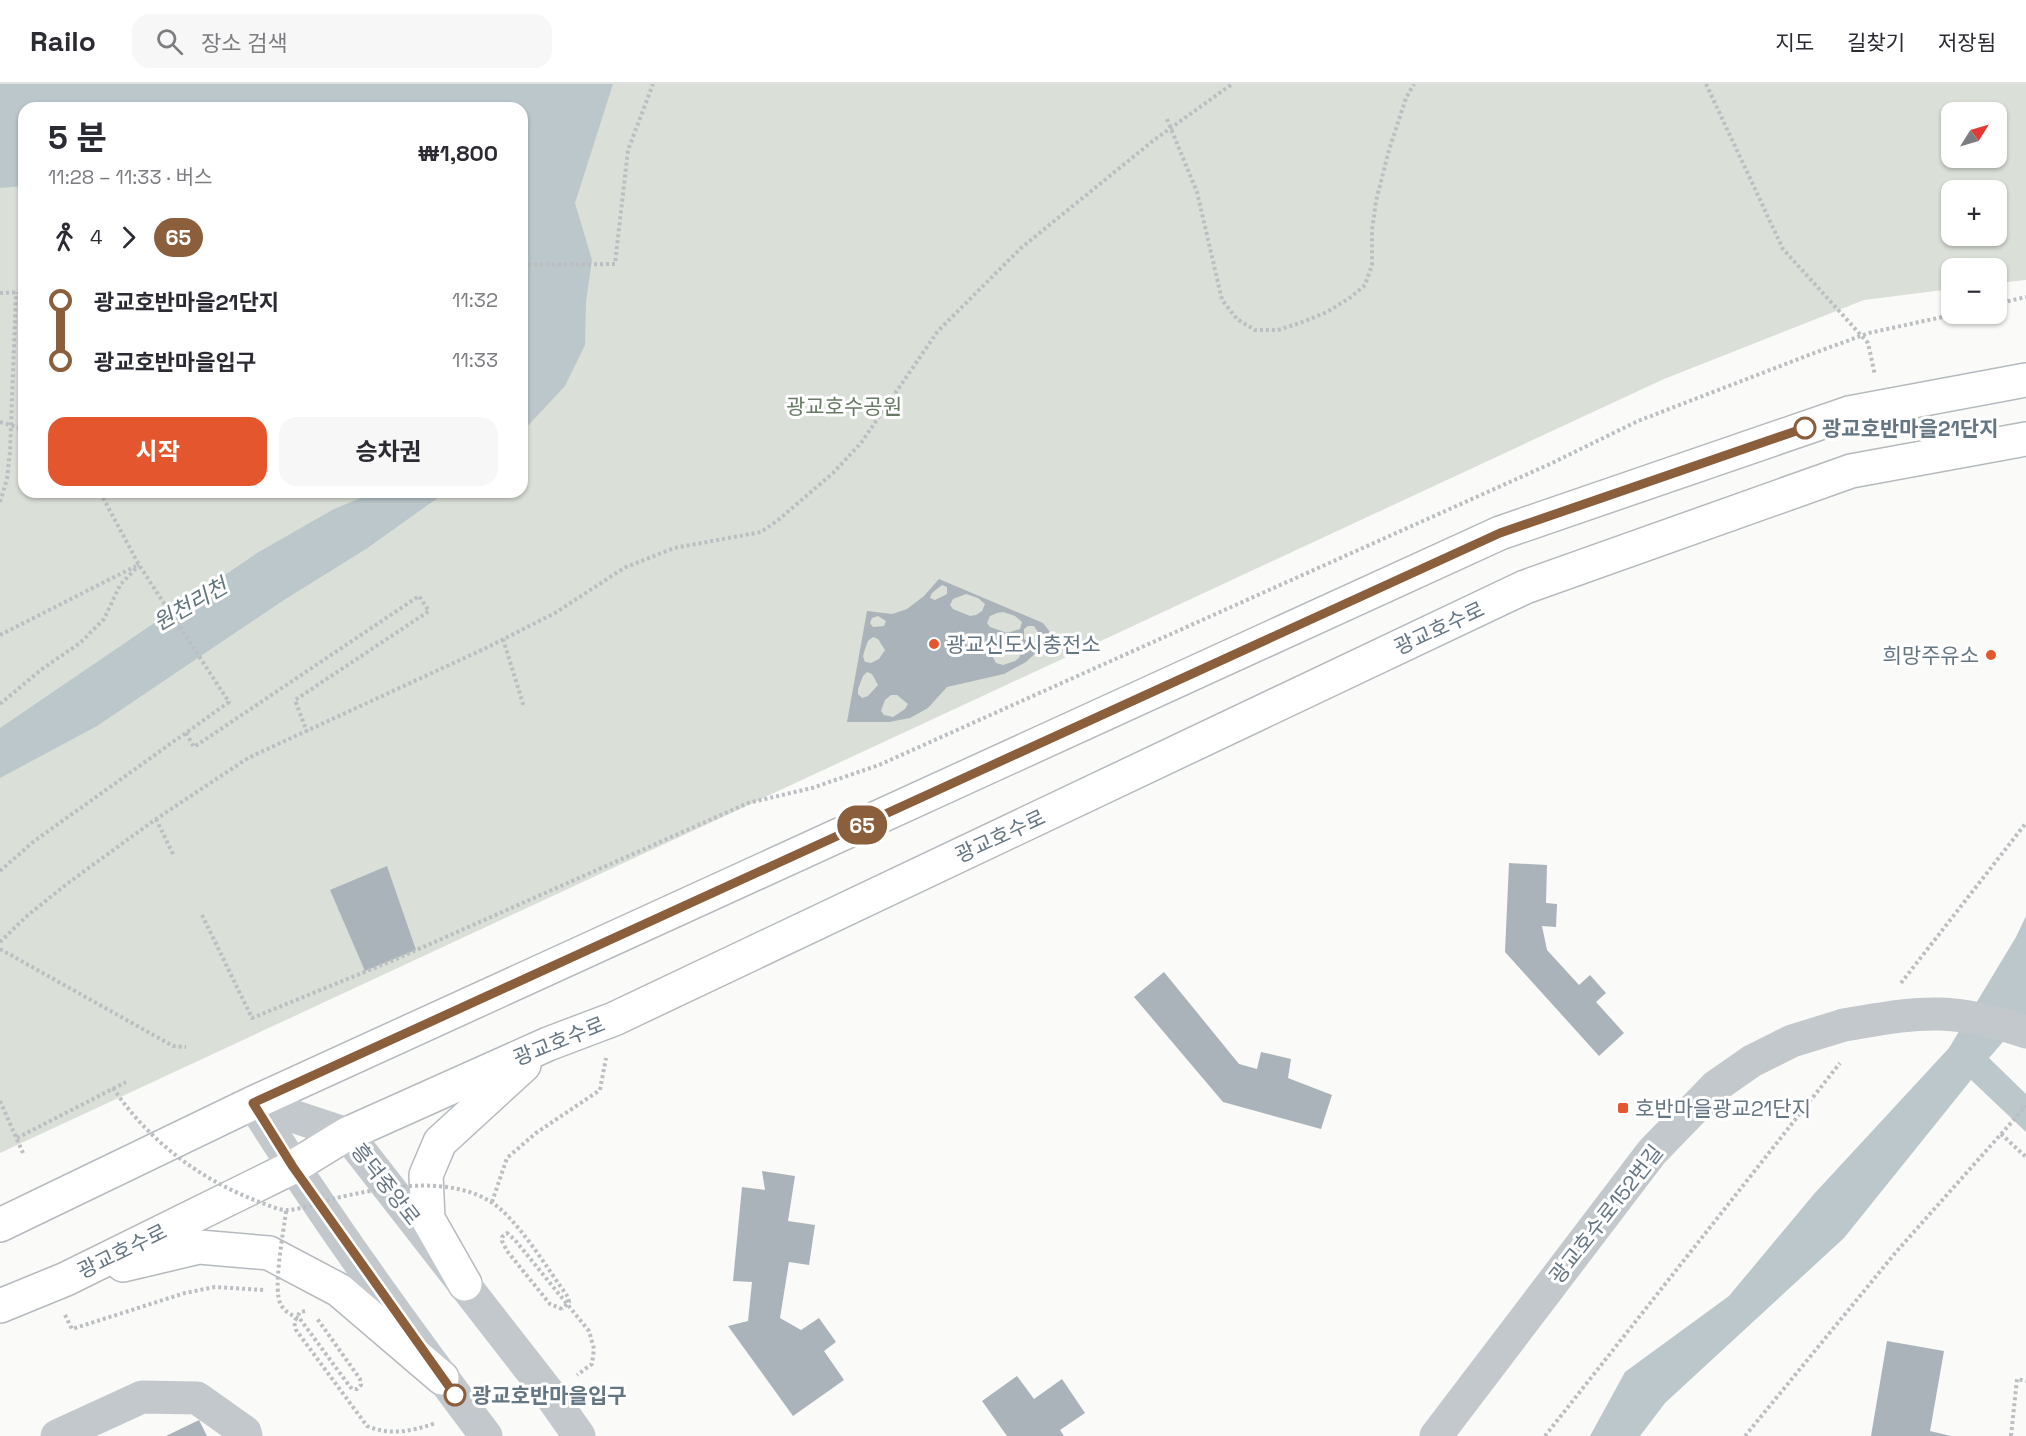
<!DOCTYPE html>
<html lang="ko">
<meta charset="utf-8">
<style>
body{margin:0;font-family:"Space Grotesk","Noto Sans KR",sans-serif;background:#f7f7f7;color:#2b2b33;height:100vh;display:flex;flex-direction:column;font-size:22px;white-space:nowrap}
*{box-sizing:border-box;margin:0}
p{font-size:20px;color:#7c7c81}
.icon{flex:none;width:33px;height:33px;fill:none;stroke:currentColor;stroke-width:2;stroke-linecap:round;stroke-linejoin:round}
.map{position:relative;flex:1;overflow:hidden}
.drawer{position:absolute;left:18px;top:18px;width:510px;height:396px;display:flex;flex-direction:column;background:#fff;border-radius:18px;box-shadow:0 2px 4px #0004}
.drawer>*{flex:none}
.badge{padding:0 12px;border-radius:20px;font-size:21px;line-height:39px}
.needle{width:39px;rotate:53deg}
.fabs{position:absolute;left:1941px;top:18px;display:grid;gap:12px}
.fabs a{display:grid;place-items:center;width:66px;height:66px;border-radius:12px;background:#fff;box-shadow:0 2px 4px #0004;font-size:30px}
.map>.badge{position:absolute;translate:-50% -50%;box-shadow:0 0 0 3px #fff}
.legs{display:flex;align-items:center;gap:9px;height:66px;padding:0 30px;font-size:20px}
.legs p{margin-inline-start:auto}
.overview{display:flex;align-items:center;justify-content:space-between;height:102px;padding:0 30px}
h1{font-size:33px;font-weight:700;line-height:45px}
.cta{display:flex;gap:12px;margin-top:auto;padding:12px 30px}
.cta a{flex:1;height:69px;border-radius:18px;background:#e4572e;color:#fff;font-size:24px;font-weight:700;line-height:69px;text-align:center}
.cta a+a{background:#f7f7f7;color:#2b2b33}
ul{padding:0 30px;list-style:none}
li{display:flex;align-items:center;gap:21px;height:60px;font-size:22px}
li i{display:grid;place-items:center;width:9px;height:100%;margin:0 8px;background:currentColor}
li i::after{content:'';width:15px;height:15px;margin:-8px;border:4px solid;border-radius:50%;background:#fff}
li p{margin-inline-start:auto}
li:first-child i{background:linear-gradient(#0000 50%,currentColor 0)}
li:last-child i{background:linear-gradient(currentColor 50%,#0000 0)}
header{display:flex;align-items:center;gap:36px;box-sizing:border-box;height:84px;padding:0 30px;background:#fff;border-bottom:2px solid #e1e1e2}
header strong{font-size:28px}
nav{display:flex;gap:33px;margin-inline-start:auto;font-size:21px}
.search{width:420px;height:54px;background:#f7f7f7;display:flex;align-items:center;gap:15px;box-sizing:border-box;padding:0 21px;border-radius:18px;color:#7c7c81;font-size:22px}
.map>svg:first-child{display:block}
</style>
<header>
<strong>Railo</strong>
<div class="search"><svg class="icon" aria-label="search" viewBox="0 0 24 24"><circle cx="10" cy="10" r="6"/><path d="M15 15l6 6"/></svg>장소 검색</div>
<nav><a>지도</a><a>길찾기</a><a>저장됨</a></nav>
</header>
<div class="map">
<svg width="2026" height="1352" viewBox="0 0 2026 1352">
<rect width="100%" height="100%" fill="#fafaf8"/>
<path fill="#dadfd7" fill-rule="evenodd" d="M0,0h2026v196l-29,3 -1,-15h-44l-1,21 -87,11 -200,79 -1664,774zM24,24h498v384h-498zM1952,28h44v46h-44zM1952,106h44v46h-44z"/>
<g fill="#bbc7cb">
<polygon points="0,0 613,0 575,119 592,176 586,217 585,261 565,302 522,348 522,24 24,24 24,102 0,104"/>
<polygon points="370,408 446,408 366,465 284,516 97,642 0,694 0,644 257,469 334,425 363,413"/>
<polygon points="2026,832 2026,931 1989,974 2026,1010 2026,1048 1971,996 1844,1154 1665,1319 1640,1352 1590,1352 1625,1288 1729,1212 1814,1110 1949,964 2016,853"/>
</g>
<g fill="#aab3b9" fill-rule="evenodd">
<path d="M939,495l104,44 7,9 -7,14 -17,16 -22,12 -57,13 -19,21 -18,10 -21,4h-42l20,-111 25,3 15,-5 17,-13zM942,501l5,2v7l-12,6 -5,-2 2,-5zM966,510l12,4 7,6 -3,7 -6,4 -6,1 -17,-7 -3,-4 3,-6zM1003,528l12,4 7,6 -2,7 -13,4 -17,-6 -3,-4 3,-7 7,-3zM878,532l8,5 -2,5 -11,1 -3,-4 2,-5zM1028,542h6l6,9 -1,7 -5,3 -10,-6v-10zM873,553l5,2 7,11 -6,9 -8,4 -6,-1 -2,-6 2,-7 3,-8zM1003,559l12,4 6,5 -2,6 -4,3 -12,4 -7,-2 -6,-12zM867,588l5,2 6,11 -10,11 -6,2 -4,-4v-5l5,-13zM891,611h6l11,9 -3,5 -12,8 -9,-2 -3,-4 4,-11z"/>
<polygon points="1509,779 1547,781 1546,819 1557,820 1556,843 1542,842 1547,866 1579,901 1590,891 1606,909 1596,918 1624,949 1599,972 1505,868"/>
<polygon points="387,782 416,866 365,887 330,806"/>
<polygon points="1164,888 1239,980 1257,985 1261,968 1291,975 1288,994 1332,1011 1321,1045 1223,1018 1134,913"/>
<polygon points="762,1087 795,1092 788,1137 815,1141 809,1181 789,1178 780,1234 801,1246 819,1234 836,1258 824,1267 844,1296 793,1332 728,1242 748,1237 752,1198 733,1197 742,1103 765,1106"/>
<polygon points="1887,1257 1944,1267 1930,1347 1951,1352 1871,1352"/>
<polygon points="1017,1292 1034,1315 1062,1295 1085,1329 1060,1346 1064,1352 1007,1352 982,1317"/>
<polygon points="199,1336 207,1352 166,1352"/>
</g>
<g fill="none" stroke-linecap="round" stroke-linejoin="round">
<defs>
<g id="major">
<polyline points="0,1141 253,1019 1500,449 1849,329 2026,296"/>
<polyline points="123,1181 199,1163 269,1169 339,1206 442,1294"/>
<polyline points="465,1200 428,1135 426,1091 440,1058 524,981"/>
<polyline points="0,1222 66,1195 293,1083 347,1050 548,960 614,935 1525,503 1851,387 2026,355"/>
</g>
</defs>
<use href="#major" stroke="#b5babe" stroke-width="36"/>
<g stroke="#bbbfc2" stroke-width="4" stroke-dasharray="3 3" stroke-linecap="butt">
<polyline points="1706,0 1783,165 1868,259 1875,291"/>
<polyline points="1167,35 1197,108 1222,216 1237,235 1255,246 1278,246 1300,239 1327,228 1351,213 1365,201 1372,181 1372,146 1376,117 1389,66 1406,14 1414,0"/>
<polyline points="522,181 615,180 628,66 653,0"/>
<polyline points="0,209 24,208"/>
<polyline points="1996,220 2026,213"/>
<polyline points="0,338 24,345"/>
<polyline points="0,418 7,395 10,368 16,208"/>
<polyline points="0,551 136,482"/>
<polyline points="503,555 524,623"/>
<polyline points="0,620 42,585 80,559 104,535 120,501 139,481"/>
<polyline points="186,649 194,663 419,512 429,527 295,616 307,648"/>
<polyline points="156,735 173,770"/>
<polyline points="0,787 33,758 229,618 139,481 100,408"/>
<polyline points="202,831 252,934 394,876 748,719 812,704 879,681 1550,380 1638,337 1814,269 1869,249 1956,230"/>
<polyline points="0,858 28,831 68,799 156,735 248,674 486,564 555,529 624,484 674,464 761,448 777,437 833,389 861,359 938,247 1021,164 1154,56 1232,0"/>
<polyline points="0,865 173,962 186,963"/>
<polyline points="1901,899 2026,739"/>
<polyline points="0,1017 23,1069"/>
<polyline points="2001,1050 2026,1073"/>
<polyline points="17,1054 126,998"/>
<polyline points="492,1118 507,1074 536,1049 600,1006 606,974"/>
<polyline points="562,1225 550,1220 507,1167 502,1157 502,1153 507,1149 515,1156 589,1247 594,1265 592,1280 577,1291"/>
<path d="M305,1227l-5,1 -6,10 2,8 71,96c24,10 45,5 69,-3"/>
<polyline points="65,1231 72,1245 185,1209 215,1203 264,1206"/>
<polyline points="300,1235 348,1300 352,1305 357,1305 361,1301 360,1295 316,1233"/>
<polyline points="1545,1352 1840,979"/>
<polyline points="1745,1352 1896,1168 2026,1022"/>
<polyline points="2011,1352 2017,1295 2026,1297"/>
</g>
<g stroke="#c3c8cc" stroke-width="33">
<polyline points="253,1019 347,1050 551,1312 579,1352"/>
<path d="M253,1019c72,115 152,225 233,333"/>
<polyline points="57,1352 142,1313 197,1314 245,1348 246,1352"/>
<polyline points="1436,1352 1652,1068 1716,1002 1752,977 1792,957 1844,941"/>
</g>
<use href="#major" stroke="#fff" stroke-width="33"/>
<g stroke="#bbbfc2" stroke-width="4" stroke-dasharray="3 3" stroke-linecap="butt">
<path d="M113,1004c35,52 86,91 144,113 9,3 22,10 31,9 14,-1 30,-7 44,-11 47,-11 115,-25 159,3 26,16 58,69 77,95l1,5 -7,7"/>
<path d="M286,1127c-2,19 -14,79 -5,94 4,7 12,11 19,14"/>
</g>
<path stroke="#c3c8cc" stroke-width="33" d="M1844,941c31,-5 64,-12 96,-11 28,1 60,9 86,18"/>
</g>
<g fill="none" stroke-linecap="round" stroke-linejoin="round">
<defs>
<polyline id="line-1" points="455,1311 293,1083 253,1019 1500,449 1805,344"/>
</defs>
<use href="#line-1" stroke="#fff" stroke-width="14"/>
<use href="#line-1" stroke="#8b5e3c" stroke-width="9"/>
</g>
<g fill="#fff" stroke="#8b5e3c" stroke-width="3">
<circle cx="1805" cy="344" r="10"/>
<circle cx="455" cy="1311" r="10"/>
</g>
<g fill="#e4572e" stroke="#fff" stroke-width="2">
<circle cx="934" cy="560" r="6"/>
<circle cx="1991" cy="571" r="6"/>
<rect x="1617" y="1018" width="12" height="12" rx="3"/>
</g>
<g text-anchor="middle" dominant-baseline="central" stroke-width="6" stroke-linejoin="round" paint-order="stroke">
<g font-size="21" fill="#687a64" stroke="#fff">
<text x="844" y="322">광교호수공원</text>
</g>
<g font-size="21" font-weight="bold" fill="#657683" stroke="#fff" text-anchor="start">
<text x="1822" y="344">광교호반마을21단지</text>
<text x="472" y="1311">광교호반마을입구</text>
</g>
<g font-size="21" fill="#657683" stroke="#fff">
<text transform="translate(1439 544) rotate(-25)">광교호수로</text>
<text transform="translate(1000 752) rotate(-25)">광교호수로</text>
<text transform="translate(559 957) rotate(-22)">광교호수로</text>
<text transform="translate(386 1100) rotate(52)">흥덕중앙로</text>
<text transform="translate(1606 1130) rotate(-52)">광교호수로152번길</text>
<text transform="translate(122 1167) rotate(-26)">광교호수로</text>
</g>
<g font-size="21" fill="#657683" stroke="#fff" text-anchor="start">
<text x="946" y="560">광교신도시충전소</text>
<text x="1979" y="571" text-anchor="end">희망주유소</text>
<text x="1635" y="1024">호반마을광교21단지</text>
</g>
<g font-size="22" font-style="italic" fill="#60757c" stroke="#fff">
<text transform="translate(190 520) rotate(-30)">원천리천</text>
</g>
</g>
</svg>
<div class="fabs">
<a><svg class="needle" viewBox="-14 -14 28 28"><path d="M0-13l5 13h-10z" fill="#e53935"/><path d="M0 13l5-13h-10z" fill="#7c7c81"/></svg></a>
<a>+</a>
<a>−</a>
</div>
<b class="badge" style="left:862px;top:741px;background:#8b5e3c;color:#fff">65</b>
<section class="drawer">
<div class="overview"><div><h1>5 분</h1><p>11:28 – 11:33 · 버스</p></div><b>₩1,800</b></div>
<div class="legs"><svg class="icon" aria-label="walk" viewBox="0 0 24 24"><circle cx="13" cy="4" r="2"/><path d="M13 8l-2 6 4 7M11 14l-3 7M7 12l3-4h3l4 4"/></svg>4<svg class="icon" aria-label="forward" viewBox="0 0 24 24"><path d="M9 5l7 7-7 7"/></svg><b class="badge" style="background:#8b5e3c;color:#fff">65</b></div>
<ul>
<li><i style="color:#8b5e3c"></i><b>광교호반마을21단지</b><p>11:32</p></li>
<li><i style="color:#8b5e3c"></i><b>광교호반마을입구</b><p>11:33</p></li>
</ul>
<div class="cta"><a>시작</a><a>승차권</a></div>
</section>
</div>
